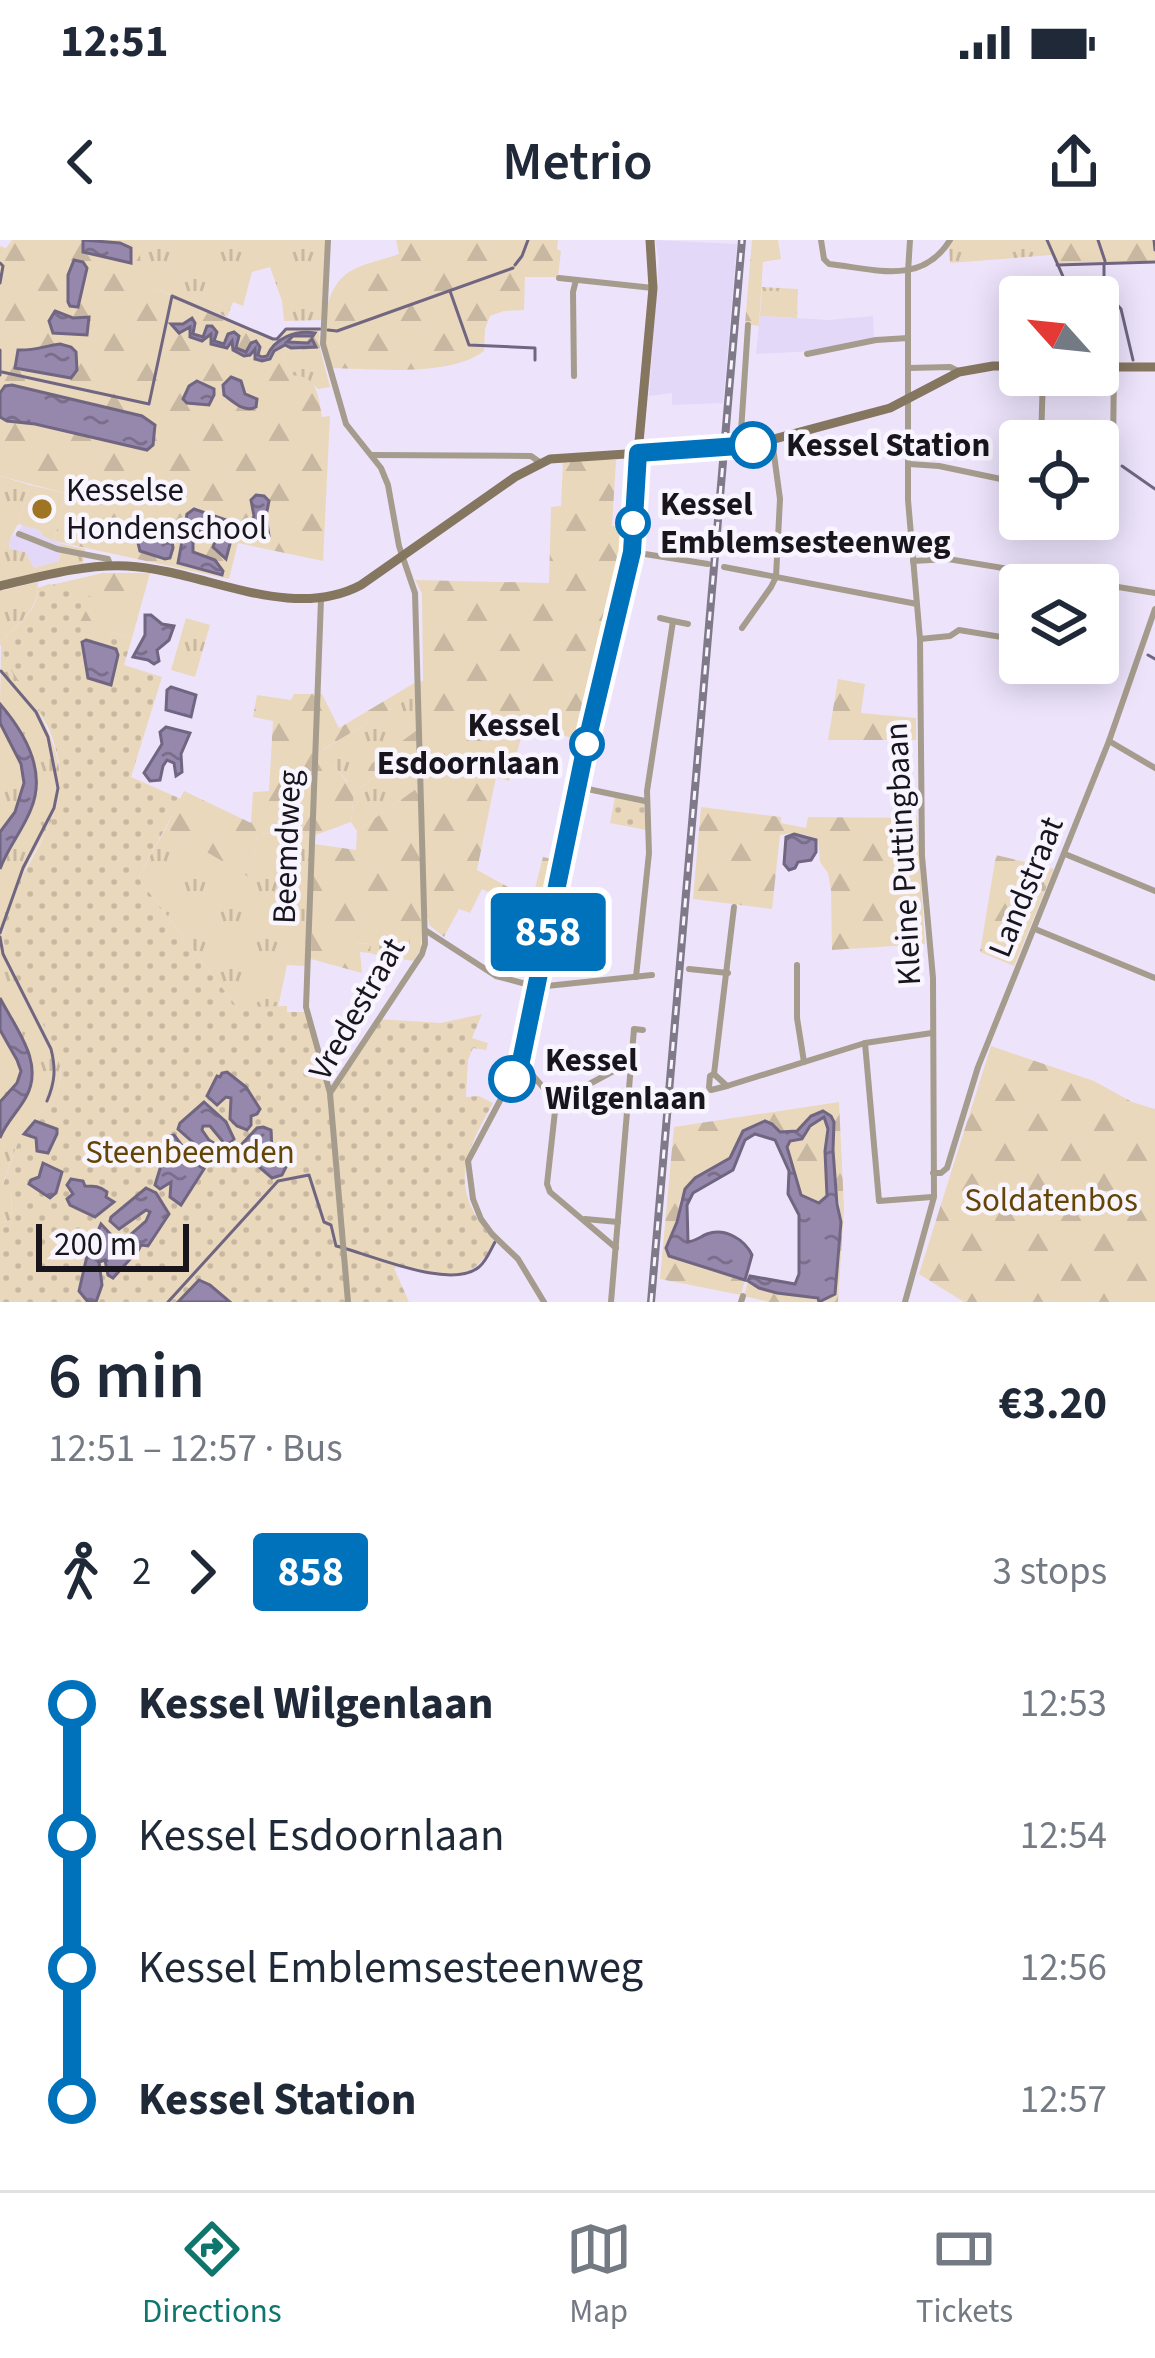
<!DOCTYPE html>
<meta charset="utf-8">
<style>
body{margin:0;font-family:"Source Sans 3",sans-serif;background:#f6f6f7;color:#1f2937;height:100vh;display:flex;flex-direction:column;font-size:45px;white-space:nowrap}
*{box-sizing:border-box;margin:0}
p{font-size:39px;color:#747a83}
.icon{flex:none;width:66px;height:66px;fill:none;stroke:currentColor;stroke-width:2;stroke-linecap:round;stroke-linejoin:round}
.map{position:relative;height:1062px;overflow:hidden}
.sheet{display:flex;flex-direction:column;background:#fff;flex:1}
.sheet>*{flex:none}
.badge{padding:0 24px;border-radius:9px;font-size:42px;line-height:78px}
.needle{width:78px;rotate:297deg}
.controls{position:absolute;left:999px;top:36px;display:grid;gap:24px}
.controls a{display:grid;place-items:center;width:120px;height:120px;border-radius:12px;background:#fff;box-shadow:0 6px 30px #0003;font-size:60px}
.scale{position:absolute;left:36px;bottom:30px;width:153px;box-sizing:border-box;padding-left:12px;border:6px solid #19151d;border-top:0;font-size:33px;line-height:42px;white-space:nowrap;color:#19151d;-webkit-text-stroke:9px #f8f5fe;paint-order:stroke}
.map>.badge{position:absolute;translate:-50% -50%;box-shadow:0 0 0 6px #fff}
.legs{display:flex;align-items:center;gap:18px;height:132px;padding:0 48px;font-size:39px}
.legs p{margin-inline-start:auto}
.summary{display:flex;align-items:center;justify-content:space-between;height:204px;padding:0 48px}
h1{font-size:66px;font-weight:600;line-height:90px}
ul{padding:0 48px;list-style:none}
li{display:flex;align-items:center;gap:42px;height:132px;font-size:45px}
li i{display:grid;place-items:center;width:18px;height:100%;margin:0 15px;background:currentColor}
li i::after{content:'';width:30px;height:30px;margin:-15px;border:9px solid;border-radius:50%;background:#fff}
li p{margin-inline-start:auto}
li:first-child i{background:linear-gradient(#0000 50%,currentColor 0)}
li:last-child i{background:linear-gradient(currentColor 50%,#0000 0)}
.status{display:flex;justify-content:space-between;align-items:center;height:84px;padding:0 60px;background:#fff;direction:ltr}
.status svg{height:33px;fill:currentColor}
header{display:flex;justify-content:space-between;align-items:center;height:156px;padding:0 48px;background:#fff;font-size:54px;font-weight:600}
.dock{display:flex;justify-content:space-around;align-items:center;height:168px;border-top:3px solid #e0e1e3;background:#fff;font-size:33px;color:#747a83}
.dock a{display:grid;justify-items:center;gap:6px}
.dock .on{color:#0f766e}
.map>svg:first-child{display:block}
</style>
<div class="status"><b>12:51</b><svg viewBox="0 0 49 12"><path d="M0 12V9h3v3zM5 12V6h3v6zM10 12V3h3v9zM15 12V0h3v12zM26 1h20v11H26zM47 4h2v5h-2z"/></svg></div>
<header><svg class="icon" aria-label="back" viewBox="0 0 24 24"><path d="M15 5l-7 7 7 7"/></svg>Metrio<svg class="icon" aria-label="share" viewBox="0 0 24 24"><path d="M12 15V3M7 8l5-5 5 5M5 13v7h14v-7"/></svg></header>
<div class="map">
<svg width="1155" height="1062" viewBox="0 0 1155 1062">
<defs>
<pattern id="grass-tufts" width="24" height="20" patternUnits="userSpaceOnUse" patternTransform="scale(3)"><rect width="24" height="20" fill="#ead8bc"/><path d="M3 7l-1-3M5 7V3M7 7l1-3M15 17l-1-3M17 17v-4M19 17l1-3" fill="none" stroke="#c8b8a1"/></pattern>
<pattern id="forest-firs" width="22" height="20" patternUnits="userSpaceOnUse" patternTransform="scale(3)"><rect width="22" height="20" fill="#ead8bc"/><path d="M5 1l3.5 6h-7zM16 11l3.5 6h-7z" fill="#c8b8a1"/></pattern>
<pattern id="park-dots" width="8" height="8" patternUnits="userSpaceOnUse" patternTransform="scale(3)"><rect width="8" height="8" fill="#ead8bc"/><path d="M2 2h.1M6 6h.1" fill="none" stroke="#c8b8a1" stroke-width="1.8" stroke-linecap="round"/></pattern>
<pattern id="water-ripples" width="26" height="14" patternUnits="userSpaceOnUse" patternTransform="scale(3)"><rect width="26" height="14" fill="#9688ac"/><path d="M2 4q2-2 4 0t4 0M15 11q2-2 4 0t4 0" fill="none" stroke="#7a6e8b"/></pattern>
</defs>
<rect width="100%" height="100%" fill="#ede4fc"/>
<g fill="#e3d8f7">
<polygon points="655,0 737,4 723,163 672,165 672,153 649,156 659,19"/>
<polygon points="760,76 829,80 873,76 874,99 813,111 756,114"/>
<polygon points="23,285 40,290 43,296 62,304 59,321 34,328 25,312 9,310 10,299"/>
</g>
<g fill="url(#grass-tufts)">
<polygon points="139,0 326,0 321,80 284,81 282,61 270,27 252,32 243,66 233,62 227,77 141,43"/>
<polygon points="952,0 1046,0 1052,15 950,23 949,7"/>
<polygon points="762,47 798,49 797,78 760,76"/>
<path d="M320,108l10,39 -12,2c-10,-9 -17,-15 -31,-12l-3,-25z"/>
<polygon points="0,236 30,245 18,284 10,299 9,309 25,312 34,328 59,321 62,304 85,309 83,323 0,341"/>
<path d="M38,342c1,31 -21,40 -38,61v-52z"/>
<polygon points="186,378 210,385 195,437 171,430"/>
<path d="M1,408c28,53 77,105 52,169 -7,18 -18,32 -26,49 -8,21 -23,47 -23,70 1,46 64,104 56,145 -4,23 -25,33 -36,52 -10,15 -15,34 -21,51l9,4 -1,32 -11,3v-85l4,-11 20,-25 10,-26 -3,-18 -31,-60v-129c8,-21 23,-39 31,-60 15,-39 -7,-77 -31,-105z"/>
<polygon points="417,453 417,490 348,542 321,511"/>
<path d="M0,483c30,42 31,68 0,109z"/>
<polygon points="416,503 416,549 357,591 351,582 354,553"/>
<polygon points="166,588 249,636 258,593 310,597 314,604 311,719 305,726 287,725 278,767 237,767 138,638"/>
<polygon points="353,690 411,690 411,706 380,706 380,716 370,713 370,704 354,703"/>
<polygon points="0,790 21,831 17,843 0,862"/>
</g>
<g fill="url(#forest-firs)" fill-rule="evenodd">
<path d="M12,0h71v12l46,11 2,-16 -31,-7h39l3,43 131,56h4l9,-10 33,-1 1,20 -36,4 3,24c30,-4 31,18 35,41l8,-1 -7,145 -85,-18 -9,36 -175,-38 11,-48 -65,-17v-59l71,17 14,1 68,-13 -11,-6 -130,-31 -12,8v-147l6,2zM56,71l17,7 14,-2 2,3 -2,16 -35,-3 -2,-13zM191,78l4,5 -2,11 10,3 4,-11h5l5,6 -3,8 10,4 6,-11 9,3 -3,12 9,4 14,-8 -2,11 5,2 5,-1c10,-19 27,-22 47,-23l-22,3 -6,6 22,1 3,-4 4,8c-18,-1 -36,-6 -46,12l-7,2 -7,-6 -1,-7 -5,7 -16,-7 1,-5 -3,-2 -6,7 -14,-4v-10l-9,7 -12,-5v-10l-11,7 -8,-8 13,-2zM60,104l17,10c0,11 2,20 -9,25l-51,-10 -2,-3 3,-16c15,3 27,-5 42,-6zM236,138l4,3 5,13 13,9 -3,5 -18,-2 -14,-13 4,-13zM252,258l17,6 -3,12 3,20 -21,2 -2,-3 8,-19 -3,-10zM194,269l35,10 5,10 -7,28 -14,-14 5,-9 -10,-4 -13,3 -2,19 22,8h-38l10,-46zM145,291l25,8 3,9 -3,10 -5,1 -22,-6z"/>
<path d="M396,0h162l-1,9 4,2 -3,26h-33l-1,33 -20,1 -14,5 -5,13 -1,22c-33,26 -111,18 -153,17 -9,-27 -11,-72 14,-93 13,-11 38,-15 54,-21z"/>
<polygon points="752,0 778,0 781,19 763,22 759,86 745,84"/>
<polygon points="1046,0 1155,0 1155,21 1055,23"/>
<path d="M563,220h53l-4,66 15,2 -6,38 -39,175 -57,-17 -16,57 -13,-4 -19,93 55,30 11,-43 14,3 -12,62 -63,-33 -12,24 -11,-4 -15,28 -15,-12 -1,-7h-7v30l-7,13 -34,-5 -1,-10h31v-16h-56v13l17,1 -1,9 -10,-1 2,21 -51,-14 3,-115 42,6 1,-19 59,-42v-45l-62,49 -3,29 -41,15 -52,-4 -9,44 -83,-49 18,-37 67,32 2,-31 16,-1 4,-70 -20,-4 4,-22 34,5 3,-6h28l17,34 77,-46 7,-1 -1,-88 -7,-13 134,3 2,-76 10,-1zM416,454l1,36 -70,52 -25,-32z"/>
<path d="M103,333h47l-18,65 -20,-6 -3,8 -29,-6 -29,97c-17,-29 -43,-56 -51,-88 15,-18 38,-29 38,-55z"/>
<polygon points="838,439 865,444 861,473 916,478 916,500 828,500"/>
<path d="M701,567l80,10v6l25,5 2,-11 109,1 8,126 -93,6 -1,-60 -3,-17 -8,-11 -2,-22c-12,-7 -24,-8 -38,-5l-8,74 -79,-10z"/>
<polygon points="996,615 1054,629 1014,726 980,712"/>
<polygon points="991,806 1094,841 1132,862 1155,869 1155,1062 964,1062 919,1034"/>
<path d="M839,862l5,106 -6,94h-17l1,-3 10,-2c6,-24 10,-52 9,-77 -2,-22 -6,-44 -8,-66 -1,-14 2,-25 -2,-38l-11,-5 -13,8 -10,12 -18,1 -7,-9 -7,-2c-22,5 -28,18 -35,37l-35,20 -15,22 -3,22 -11,26 5,10 74,22 -4,15 -81,-16 14,-152z"/>
<polygon points="824,877 828,889 825,911 827,956 819,963 801,955 787,907 789,901 802,899 810,886"/>
<polygon points="748,1041 752,1045 777,1053 819,1058 819,1062 769,1062 744,1056"/>
</g>
<g fill="url(#park-dots)">
<path d="M49,344l44,13 -13,25 1,12 28,5 3,-7 20,6 -8,27 38,12 -31,100 50,22 -43,79 99,129 50,-1v6h22l19,78 49,-71 64,4 41,-9 -10,24 16,5 -2,7 -13,-2 -5,12 -2,37 13,-1 14,7c-32,57 -44,87 3,140 -18,26 -31,37 -65,31 -13,-3 -24,-8 -37,-6l15,34h-409v-79l11,-3 1,-32 -9,-3c6,-17 11,-36 20,-52 11,-18 32,-28 37,-51 9,-42 -56,-99 -56,-144 1,-58 54,-99 56,-155 1,-26 -9,-56 -24,-78 -14,-21 -30,-38 -36,-62 15,-18 38,-29 38,-55z"/>
<polygon points="615,557 644,564 646,590 610,583"/>
</g>
<polygon fill="#ead8bc" points="30,245 65,253 54,301 43,296 40,290 18,284"/>
<g fill="url(#water-ripples)" stroke="#706681" stroke-width="3" fill-rule="evenodd">
<polygon points="83,0 120,3 131,8 131,23 83,12"/>
<polygon points="74,20 83,22 87,28 78,67 70,66 68,62 68,35"/>
<polygon points="55,71 73,78 89,77 87,95 53,93 49,81"/>
<path d="M192,78l3,5 -2,11 10,3 4,-11h5l5,6 -3,9 10,3 4,-10 6,-2 5,4 -3,12 10,4 5,-9 5,-2 4,6 -2,8 4,2 5,-1c8,-18 28,-26 48,-23l-2,3h-20l-6,6 21,1 4,-4 4,8 -25,1 -6,-3 -11,6 -4,8 -8,2 -7,-2v-10l-5,6 -6,1 -11,-6 -1,-9 -5,7 -16,-4v-10l-9,7 -12,-4v-10l-11,6 -8,-9h12z"/>
<path d="M60,104l11,3 5,5 1,18 -6,8 -56,-10 3,-18c14,1 27,-4 42,-6z"/>
<path d="M231,137l10,4 4,13 12,5 -1,8c-12,6 -22,-5 -32,-12l-1,-10z"/>
<polygon points="197,141 214,149 214,155 209,165 187,163 183,159 189,146"/>
<polygon points="12,145 142,176 155,185 153,205 147,210 35,184 7,181 0,177 0,153 5,146"/>
<polygon points="256,255 264,256 269,261 266,276 269,296 266,299 252,299 246,295 254,276 251,260"/>
<polygon points="194,269 232,282 234,289 226,319 213,307 218,294 208,290 197,292 193,297 193,312 215,320 223,331 222,335 178,323 187,274"/>
<polygon points="145,290 172,301 173,308 170,318 165,319 140,311 138,303"/>
<polygon points="145,375 151,375 162,384 174,386 169,400 157,410 159,421 154,424 148,420 133,417 145,395"/>
<polygon points="86,400 116,409 118,415 111,445 88,438 82,402"/>
<polygon points="171,447 196,455 191,477 166,470 167,450"/>
<path d="M0,464c24,28 47,67 31,105 -8,21 -23,38 -31,60v-37l15,-20 9,-29 -3,-19 -21,-41z"/>
<polygon points="166,487 190,493 181,514 182,532 176,536 174,523 167,520 163,526 160,540 150,541 144,533 162,504 160,492"/>
<polygon points="794,594 816,600 816,612 811,620 798,622 795,628 789,630 784,624 786,597"/>
<path d="M0,758c16,31 45,65 26,99 -8,15 -20,25 -26,41v-36l17,-19 4,-12 -4,-11 -17,-30z"/>
<polygon points="227,832 246,847 260,869 257,874 251,876 251,885 247,890 237,886 230,879 231,858 226,857 217,865 207,856 217,836 220,837 222,833"/>
<polygon points="204,862 226,882 234,899 230,903 224,903 210,886 203,886 202,890 209,900 220,907 214,921 178,889 180,883"/>
<path d="M823,871l8,5 3,6 -1,28 4,54 4,18 -6,72 -16,8 -1,-4 -41,-5 -18,-5 -11,-7 2,-5 45,8 4,-10v-59l-11,-21 1,-23 -14,-31 -20,-6 -10,6 -12,30 -40,23 -6,12 1,37c7,-1 12,-5 19,-8 18,-7 38,6 45,21l-7,25 -76,-24 -3,-8 11,-26 8,-33 10,-11 35,-20 13,-27 22,-10 7,3 8,8 17,-1 14,-15zM824,877l4,12 -3,22 2,45 -8,7 -18,-8 -14,-48 3,-6 12,-2 8,-13z"/>
<polygon points="35,881 57,889 57,894 48,913 37,911 36,898 24,894"/>
<polygon points="263,887 271,890 272,910 287,925 282,935 272,938 251,920 242,904 257,888"/>
<polygon points="174,895 186,911 180,923 194,922 204,929 181,965 170,957 171,942 160,949 155,945 170,896"/>
<polygon points="43,923 62,932 56,953 50,958 29,944 31,940 39,937"/>
<path d="M71,939l12,2 2,5c9,0 15,0 22,6l-1,5 8,5 -19,15 -25,-12 -3,-6 6,-5 -6,-9z"/>
<polygon points="146,948 156,953 169,974 148,1006 141,1005 137,1013 129,1009 129,996 146,981 150,972 146,970 119,989 110,981 111,977"/>
<polygon points="101,984 132,1017 113,1038 108,1035 105,1020 99,1022 102,1045 96,1062 88,1062 79,1051 87,1016"/>
<polygon points="199,1040 210,1045 230,1062 178,1062"/>
</g>
<g fill="none" stroke-linecap="round" stroke-linejoin="round">
<g stroke="#706681" stroke-width="3">
<polyline points="1047,0 1072,57"/>
<polyline points="1098,0 1105,21"/>
<polyline points="1154,0 1155,10"/>
<polyline points="0,23 3,26 0,43"/>
<polyline points="1104,24 1104,50 1121,69 1133,120"/>
<polyline points="515,25 522,16 528,0"/>
<polyline points="1057,25 1155,22"/>
<polyline points="450,51 469,105 535,108 535,120"/>
<polyline points="328,90 337,91 513,28"/>
<polyline points="0,110 0,135"/>
<polyline points="2,132 149,164 172,56 273,99 277,99 286,89 320,89"/>
<polyline points="1122,226 1155,249"/>
<polyline points="1148,415 1155,419"/>
<polyline points="0,693 23,628 54,568 58,548 48,497 36,472 1,431"/>
<path d="M0,697l3,17 48,95c5,20 4,33 -4,52"/>
<path d="M168,1062l110,-121 31,-6 15,47 7,3 5,21c34,8 114,45 143,21 7,-5 12,-18 16,-25"/>
</g>
<g stroke="#a69c8d" stroke-width="6">
<polyline points="328,0 323,104 346,184 381,228 388,245 399,306 415,353 425,704 422,714 330,853 348,1062"/>
<path d="M821,0l3,19 5,5c46,5 93,22 121,-24"/>
<polyline points="559,38 653,48"/>
<polyline points="807,114 876,100 908,98"/>
<polyline points="909,128 950,127 958,131"/>
<polyline points="574,136 573,52 576,40"/>
<polyline points="1041,201 1043,135"/>
<polyline points="740,207 748,85"/>
<polyline points="1098,208 1113,209 1114,127"/>
<polyline points="373,215 531,216 541,223"/>
<polyline points="909,224 939,226 1020,243"/>
<polyline points="1098,245 1111,222 1113,211"/>
<polyline points="19,294 57,309 108,319 110,324"/>
<polyline points="632,312 708,324"/>
<polyline points="913,321 948,319 1155,353"/>
<polyline points="724,327 917,364"/>
<polyline points="321,359 306,767 330,853"/>
<polyline points="673,381 688,384"/>
<polyline points="742,388 771,347 776,337 780,259 772,200"/>
<polyline points="920,399 950,396 959,390 1020,400"/>
<polyline points="1109,501 1155,528"/>
<polyline points="578,547 645,561"/>
<polyline points="1065,614 1155,651"/>
<polyline points="1035,689 1155,738"/>
<polyline points="425,690 496,736 537,747 652,735"/>
<polyline points="797,725 797,778 804,822"/>
<polyline points="689,729 728,733"/>
<polyline points="636,737 649,613 647,551 673,381 660,378"/>
<polyline points="865,803 879,961 932,957"/>
<polyline points="521,822 556,862 547,944 550,952 616,1008"/>
<polyline points="714,834 727,846 865,803 932,793"/>
<polyline points="727,846 711,850 709,847 710,836 714,834 734,667"/>
<polyline points="556,862 632,821"/>
<polyline points="933,933 941,933 947,928 978,827 1109,501 1155,369"/>
<polyline points="585,979 618,982"/>
<polyline points="544,1062 518,1019 492,994 481,979 473,959 468,921 521,821 586,505 632,312 638,213"/>
<polyline points="611,1062 634,789 643,790"/>
<polyline points="741,1062 743,1056"/>
<polyline points="905,1062 934,957 933,738 922,616 920,399 908,260 908,32 910,0"/>
</g>
<g stroke="#857660" stroke-width="9">
<polyline points="1098,127 1155,127"/>
<polyline points="638,213 653,48 650,0"/>
<path d="M0,346c42,-10 84,-22 127,-20 76,4 163,57 234,19l154,-108 35,-18 198,-13 142,-38 69,-36 34,-6h27"/>
</g>
<defs>
<polyline id="rail" points="651,1062 742,0"/>
</defs>
<use href="#rail" stroke="#807989" stroke-width="8"/>
<use href="#rail" stroke="#f8f5fe" stroke-width="3" stroke-dasharray="9" stroke-linecap="butt"/>
</g>
<g fill="none" stroke-linecap="round" stroke-linejoin="round">
<defs>
<polyline id="line-1" points="512,839 521,821 586,505 632,312 638,213 753,205"/>
</defs>
<use href="#line-1" stroke="#fff" stroke-width="27"/>
<use href="#line-1" stroke="#0072bc" stroke-width="18"/>
</g>
<g fill="#fff" stroke="#0072bc" stroke-width="6">
<circle cx="753" cy="205" r="21"/>
<circle cx="633" cy="283" r="15"/>
<circle cx="587" cy="504" r="15"/>
<circle cx="512" cy="839" r="21"/>
</g>
<circle fill="#9f7423" stroke="#f8f5fe" stroke-width="4.5" cx="42" cy="269" r="12"/>
<g text-anchor="middle" dominant-baseline="central" stroke-width="9" stroke-linejoin="round" paint-order="stroke">
<g font-size="33" font-weight="bold" fill="#19151d" stroke="#f8f5fe" text-anchor="start">
<text x="786" y="205">Kessel Station</text>
<text x="660" y="264">Kessel<tspan x="660" dy="38">Emblemsesteenweg</tspan></text>
<text x="560" y="485" text-anchor="end">Kessel<tspan x="560" dy="38">Esdoornlaan</tspan></text>
<text x="545" y="820">Kessel<tspan x="545" dy="38">Wilgenlaan</tspan></text>
</g>
<g font-size="33" fill="#19151d" stroke="#f8f5fe" text-anchor="start">
<text x="66" y="250">Kesselse<tspan x="66" dy="38">Hondenschool</tspan></text>
</g>
<g font-size="33" fill="#19151d" stroke="#f8f5fe">
<text transform="translate(287 607) rotate(-88)">Beemdweg</text>
<text transform="translate(903 614) rotate(-93)">Kleine Puttingbaan</text>
<text transform="translate(1026 647) rotate(-68)">Landstraat</text>
<text transform="translate(357 769) rotate(-60)">Vredestraat</text>
</g>
<g font-size="33" fill="#644505" stroke="#f8f5fe">
<text x="190" y="912">Steenbeemden</text>
<text x="1051" y="960">Soldatenbos</text>
</g>
</g>
</svg>
<div class="controls">
<a><svg class="needle" viewBox="-14 -14 28 28"><path d="M0-13l5 13h-10z" fill="#e53935"/><path d="M0 13l5-13h-10z" fill="#747a83"/></svg></a>
<a><svg class="icon" aria-label="locate" viewBox="0 0 24 24"><circle cx="12" cy="12" r="6"/><path d="M12 2v4M12 18v4M2 12h4M18 12h4"/></svg></a>
<a><svg class="icon" aria-label="layers" viewBox="0 0 24 24"><path d="M12 4l9 5-9 5-9-5zM3 14l9 5 9-5"/></svg></a>
</div>
<div class="scale">200 m</div>
<b class="badge" style="left:548px;top:692px;background:#0072bc;color:#fff">858</b>
</div>
<section class="sheet">
<div class="summary"><div><h1>6 min</h1><p>12:51 – 12:57 · Bus</p></div><b>€3.20</b></div>
<div class="legs"><svg class="icon" aria-label="walk" viewBox="0 0 24 24"><circle cx="13" cy="4" r="2"/><path d="M13 8l-2 6 4 7M11 14l-3 7M7 12l3-4h3l4 4"/></svg>2<svg class="icon" aria-label="forward" viewBox="0 0 24 24"><path d="M9 5l7 7-7 7"/></svg><b class="badge" style="background:#0072bc;color:#fff">858</b><p>3 stops</p></div>
<ul>
<li><i style="color:#0072bc"></i><b>Kessel Wilgenlaan</b><p>12:53</p></li>
<li><i style="color:#0072bc"></i><span>Kessel Esdoornlaan</span><p>12:54</p></li>
<li><i style="color:#0072bc"></i><span>Kessel Emblemsesteenweg</span><p>12:56</p></li>
<li><i style="color:#0072bc"></i><b>Kessel Station</b><p>12:57</p></li>
</ul>
</section>
<nav class="dock">
<a class="on"><svg class="icon" aria-label="directions" viewBox="0 0 24 24"><path d="M12 3l9 9-9 9-9-9zM9 14v-3h6M13 9l2 2-2 2"/></svg>Directions</a>
<a><svg class="icon" aria-label="map" viewBox="0 0 24 24"><path d="M3 6l6-2 6 2 6-2v14l-6 2-6-2-6 2zM9 4v14M15 6v14"/></svg>Map</a>
<a><svg class="icon" aria-label="tickets" viewBox="0 0 24 24"><path d="M3 7h18v10H3zM15 7v10"/></svg>Tickets</a>
</nav>
